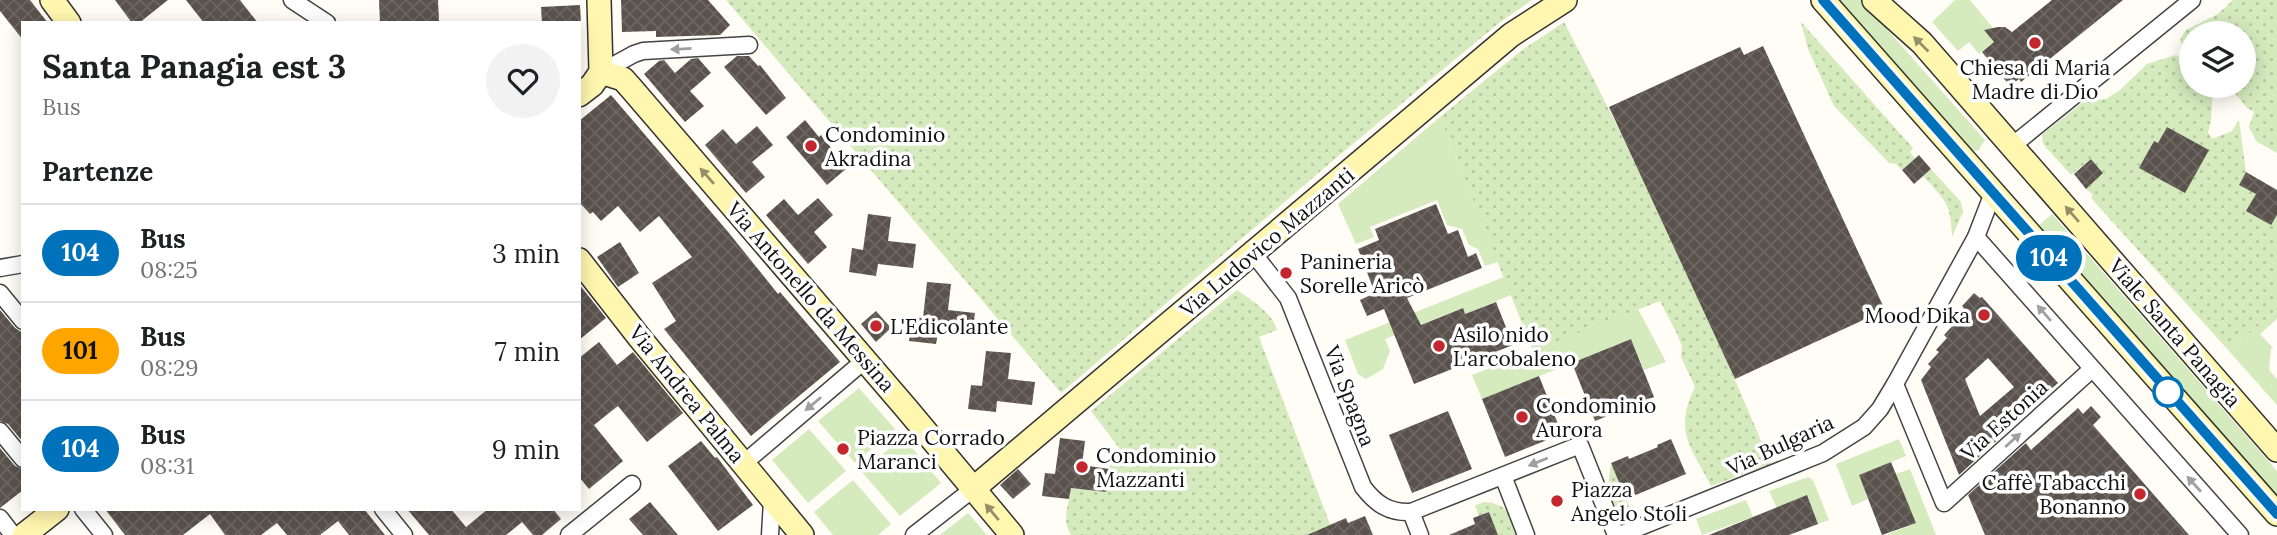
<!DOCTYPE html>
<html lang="it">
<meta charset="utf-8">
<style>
body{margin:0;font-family:Lora,serif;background:#f2f2f2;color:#202124;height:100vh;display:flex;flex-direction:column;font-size:26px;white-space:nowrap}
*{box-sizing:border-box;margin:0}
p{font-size:23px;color:#757577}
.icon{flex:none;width:38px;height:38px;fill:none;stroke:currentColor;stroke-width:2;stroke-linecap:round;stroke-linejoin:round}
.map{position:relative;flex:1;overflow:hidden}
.panel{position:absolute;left:21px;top:21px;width:560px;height:490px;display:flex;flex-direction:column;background:#fff;border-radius:0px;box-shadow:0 4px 18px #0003}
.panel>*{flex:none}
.badge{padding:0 14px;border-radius:23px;font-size:24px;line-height:46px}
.buttons{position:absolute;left:2179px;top:21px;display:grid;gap:14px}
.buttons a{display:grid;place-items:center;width:77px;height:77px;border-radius:50%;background:#fff;box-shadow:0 4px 18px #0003;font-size:35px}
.map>.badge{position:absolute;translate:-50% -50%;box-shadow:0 0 0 4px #fff}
h2{padding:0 21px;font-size:26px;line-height:63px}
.round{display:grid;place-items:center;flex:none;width:74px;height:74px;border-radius:37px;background:#f2f2f2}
.summary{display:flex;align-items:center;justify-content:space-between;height:119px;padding:0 21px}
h1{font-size:33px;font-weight:800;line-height:52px}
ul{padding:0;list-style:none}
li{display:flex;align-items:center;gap:21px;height:98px;padding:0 21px;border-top:2px solid #e0e0e0}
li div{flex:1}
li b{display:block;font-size:26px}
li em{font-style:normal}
li .badge{min-width:77px;font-weight:700;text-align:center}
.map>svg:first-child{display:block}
</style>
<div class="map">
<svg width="2277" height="535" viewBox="0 0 2277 535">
<defs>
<pattern id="grass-dots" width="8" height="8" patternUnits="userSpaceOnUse" patternTransform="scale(1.75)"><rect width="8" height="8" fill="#d5ebbd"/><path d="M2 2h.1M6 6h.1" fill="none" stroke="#b6c8a1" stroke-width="1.8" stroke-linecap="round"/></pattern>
<pattern id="building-cross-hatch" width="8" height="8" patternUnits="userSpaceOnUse" patternTransform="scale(1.75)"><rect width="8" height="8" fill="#5a524d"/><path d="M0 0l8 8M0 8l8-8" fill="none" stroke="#6d6662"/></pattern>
</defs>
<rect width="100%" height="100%" fill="#fffdf5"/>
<g fill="url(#grass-dots)">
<polygon points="726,0 1532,0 1499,23 1336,158 1061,393"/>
<polygon points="2233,0 2277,0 2277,153 2256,141 2249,127 2254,112 2247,108 2229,86 2244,86 2244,33 2191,33 2191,48 2183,47 2180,40 2186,30 2218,14"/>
<path d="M1564,22c76,144 144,292 207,442l-60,22c-20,-40 -38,-54 -16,-99l-14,-30 1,-11 -6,-14 -16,-31 -127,50 -93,-234 82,-67z"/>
<polygon points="1801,22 1913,148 1910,152 1915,158 1902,170 1896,164 1889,163 1834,106 1808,49"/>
<polygon points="2176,55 2191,66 2191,86 2213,87 2211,121 2208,132 2212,139 2232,131 2239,120 2246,172 2239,185 2256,194 2247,211 2277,215 2277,310 2229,351 2091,198 2093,195 2086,189 2103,172 2091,159 2071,175 2043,144 2042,135 2084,101 2106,99 2120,90 2147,64"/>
<path d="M1931,169l30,33 2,10 -11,25c-1,-34 -7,-37 -29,-61z"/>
<path d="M1237,290c15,11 34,21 40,40l-18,7 75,198h-263c-10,-15 -2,-30 0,-47l35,4 3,-23 11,-20 -29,-38z"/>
<path d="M1611,463l23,54c-29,-8 -27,-29 -23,-54z"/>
<path d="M1485,502c24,2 25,14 34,33h-21l-9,-23 -10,4 -4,-11z"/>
</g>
<g fill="#d5ebbd">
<polygon points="1835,0 1861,0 1985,140 1978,151 1969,150"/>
<polygon points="1955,0 1970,0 1993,28 1987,33 1994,42 1979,54 1969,42 1958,51 1932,22"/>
<polygon points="1440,117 1498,262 1485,266 1478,249 1469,245 1462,229 1447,225 1437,200 1370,227 1374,237 1356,244 1338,204"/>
<polygon points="2052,214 2277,471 2277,497 2038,226"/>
<polygon points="1504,277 1511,295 1465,314 1462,308 1385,339 1390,351 1383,369 1366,379 1358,374 1345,340"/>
<polygon points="1638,309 1666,362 1644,370 1631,339 1608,348 1611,355 1592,355 1482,399 1472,375"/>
<polygon points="2277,310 2277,319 2260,334 2273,348 2271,349 2269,370 2277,379 2277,405 2229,351"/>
<polygon points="859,388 895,429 855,463 818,421"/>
<polygon points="809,429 846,471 808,503 772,460"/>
<polygon points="903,437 941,483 900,516 862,472"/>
<polygon points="1899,439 1906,456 1859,475 1868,499 1852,506 1836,464"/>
<polygon points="1910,469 1936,535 1886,535 1916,523 1896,474"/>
<polygon points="1808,477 1813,480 1829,520 1818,524 1807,496 1777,508 1769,491"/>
<polygon points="853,480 891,524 878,535 833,535 814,512"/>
<polygon points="1746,500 1753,517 1702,535 1696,519"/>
<polygon points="968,513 987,535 940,535"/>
</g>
<g fill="url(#building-cross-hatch)" fill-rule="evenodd">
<polygon points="0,0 30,0 48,23 23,23 23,40 0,11"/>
<polygon points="115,0 168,0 139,23 132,23"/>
<polygon points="186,0 240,0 258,23 204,23"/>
<polygon points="379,0 438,0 439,21 380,23"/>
<polygon points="621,0 708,0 730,25 720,35 656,37 656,31 622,32"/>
<polygon points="2052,0 2123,0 2021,82 2019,79 2010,86 1982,52 1994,42 1984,30 1998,27 2005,27 2012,32"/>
<polygon points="580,5 581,23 542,23 541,7"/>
<polygon points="1763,46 1885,310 1735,379 1609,107 1740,47 1744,55"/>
<polygon points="737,56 749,56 758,66 760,65 786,98 766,115 724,67"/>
<polygon points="698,58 711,73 690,91 704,106 685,122 644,74 659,61 664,60 675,73 691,59"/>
<polygon points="611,95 729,233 778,294 780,292 840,362 751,436 664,329 676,321 652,283 692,257 659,216 640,232 618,206 601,221 593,212 590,214 579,202 579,121"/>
<polygon points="805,120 819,137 821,135 847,168 827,185 786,137"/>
<polygon points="757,126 773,145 752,162 765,177 746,193 705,145 723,129 736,144"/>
<polygon points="2167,127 2209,150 2185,193 2139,168 2154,141 2158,143"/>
<polygon points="1919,155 1931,169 1914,184 1902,170"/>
<polygon points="2091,159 2103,173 2086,189 2074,174"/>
<polygon points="2246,172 2277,190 2277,215 2271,225 2246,211 2256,194 2239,185"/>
<polygon points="818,198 833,215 814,232 827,247 808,264 766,215 784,199 798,215"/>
<polygon points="1436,204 1448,234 1458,230 1468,257 1476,253 1482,268 1407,298 1421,325 1463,308 1465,314 1496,302 1513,345 1414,384 1384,309 1367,316 1360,300 1375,293 1358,249 1379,240 1375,229"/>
<polygon points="868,214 891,217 888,241 916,244 913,268 878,264 876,276 849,272 852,248 863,250"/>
<polygon points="620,242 639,273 618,287 597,257"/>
<polygon points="927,282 951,284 948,310 975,313 972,337 938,333 936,344 909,341 912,317 923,318"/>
<polygon points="579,284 606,318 579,340"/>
<path d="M1974,293l6,5 2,-1 76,86 -48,42 2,2 -53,48 -38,-95 10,-13 -3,-3 11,-12 -3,-2 11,-12 -3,-3 12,-13 -2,-3 10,-11 -2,-2zM1988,358l26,29 -34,29 -15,-37z"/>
<polygon points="0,310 15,328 23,333 23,442 8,424 0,421"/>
<polygon points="876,311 891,328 876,342 861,324"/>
<polygon points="1631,339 1654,397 1595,421 1572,363"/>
<polygon points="599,342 617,365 633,352 683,413 647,442 618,406 594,425 623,461 589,489 579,477 579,358"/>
<polygon points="986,351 1011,353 1008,379 1035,382 1032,405 997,401 996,412 968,409 971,385 982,386"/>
<polygon points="1539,376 1562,434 1505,457 1482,399"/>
<polygon points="2091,406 2101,417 2093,425 2189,535 1985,535 1968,495 2026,443 2031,450 2078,408 2083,414"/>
<polygon points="1448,411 1472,469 1412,493 1389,435"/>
<polygon points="1060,438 1085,441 1082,465 1109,469 1106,492 1071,488 1069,499 1042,496 1045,473 1055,474"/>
<polygon points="1671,439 1686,474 1626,499 1611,463 1628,456 1629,459 1658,447 1657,445"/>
<polygon points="701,441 715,458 717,457 753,505 718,531 668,466"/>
<polygon points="0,448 15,466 23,469 23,490 0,508"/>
<polygon points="1891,462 1916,523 1882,535 1859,475"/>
<polygon points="1018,469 1031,484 1013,499 1000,485"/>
<polygon points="1807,495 1818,524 1789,535 1709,535"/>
<polygon points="650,502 667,522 678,535 643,535 629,519"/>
<polygon points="105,509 364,509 385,535 349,535 338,521 320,535 287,535 277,523 261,535 225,535 210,514 183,535 125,535"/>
<polygon points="407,509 451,509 466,527 488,509 553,509 561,519 542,535 533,535 522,522 506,535 429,535"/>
<polygon points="1489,512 1498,535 1449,535 1475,524 1473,518"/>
<polygon points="1365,516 1373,535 1307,535 1346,518 1348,523"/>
</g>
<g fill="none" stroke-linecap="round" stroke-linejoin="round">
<defs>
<g id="street">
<polyline points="292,0 327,23"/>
<polyline points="601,72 634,54 643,51 749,45"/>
<polyline points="2012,146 2192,0"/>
<polyline points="1976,237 2240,535"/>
<path d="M1253,253l35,45 75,189c13,17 26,26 48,25l169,-67 36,90"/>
<polyline points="0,268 23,264"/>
<polyline points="0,293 23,321"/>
<polyline points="1895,384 1944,503 2092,369"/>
<polyline points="0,431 23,459"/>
<polyline points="743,464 865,360"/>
<polyline points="1503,476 1526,535"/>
<polyline points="83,509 104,535"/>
<polyline points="383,509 404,535"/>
<polyline points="1411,512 1420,535"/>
<polyline points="0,518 13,535"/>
<polyline points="569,535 632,484"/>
<polyline points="770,535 772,500"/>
<polyline points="914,535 973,489"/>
<polyline points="1620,535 1823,453 1864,427 1880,409 1895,384 1976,237 1993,193"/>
</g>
<g id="secondary">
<polyline points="52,0 69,23"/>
<polyline points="1823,0 2277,514"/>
<polyline points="1874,0 1922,43 2277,450"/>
<polyline points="601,72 623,79 631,88 906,408 1012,535"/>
<polyline points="579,95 592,85 601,72 599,0"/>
<polyline points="579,260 639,337 802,535"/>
<polyline points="973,489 1511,35 1565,0"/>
<polyline points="24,535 57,509"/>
</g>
</defs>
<use href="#street" stroke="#444" stroke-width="19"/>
<use href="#secondary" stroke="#333" stroke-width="26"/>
<use href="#street" stroke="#fff" stroke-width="16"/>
<use href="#secondary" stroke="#fff6b0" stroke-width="23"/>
</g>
<defs><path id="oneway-solid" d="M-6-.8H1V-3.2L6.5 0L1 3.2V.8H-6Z" transform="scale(1.75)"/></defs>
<g fill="#948f68">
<use href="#oneway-solid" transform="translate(1921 44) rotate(-135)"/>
<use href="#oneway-solid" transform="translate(707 176) rotate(-131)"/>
<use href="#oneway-solid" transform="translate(2072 214) rotate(-131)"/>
<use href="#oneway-solid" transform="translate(992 512) rotate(-130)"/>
</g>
<g fill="#a0a0a0">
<use href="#oneway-solid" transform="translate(681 49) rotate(177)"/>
<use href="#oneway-solid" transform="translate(2044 313) rotate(-131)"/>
<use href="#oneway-solid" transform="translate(813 404) rotate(140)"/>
<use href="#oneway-solid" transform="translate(2013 440) rotate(-42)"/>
<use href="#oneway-solid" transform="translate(1538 462) rotate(158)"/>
<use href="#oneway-solid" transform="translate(2194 484) rotate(-132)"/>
</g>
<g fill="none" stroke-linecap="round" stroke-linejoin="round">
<defs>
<polyline id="line" points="1823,0 2277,514"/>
</defs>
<use href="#line" stroke="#fff" stroke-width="16"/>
<use href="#line" stroke="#0072bc" stroke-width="10"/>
</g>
<g fill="#c4262e" stroke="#fff" stroke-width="2.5">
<circle cx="2035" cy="43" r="7"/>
<circle cx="811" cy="146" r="7"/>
<circle cx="1286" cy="273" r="7"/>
<circle cx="1984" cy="315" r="7"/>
<circle cx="876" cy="326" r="7"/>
<circle cx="1439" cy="346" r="7"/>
<circle cx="1522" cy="417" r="7"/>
<circle cx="843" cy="449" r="7"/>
<circle cx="1082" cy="467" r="7"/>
<circle cx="2140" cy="494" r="7"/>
<circle cx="1557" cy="501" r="7"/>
</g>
<circle fill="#fff" stroke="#0072bc" stroke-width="3.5" cx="2168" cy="392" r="14"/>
<g text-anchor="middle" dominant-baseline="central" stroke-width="7" stroke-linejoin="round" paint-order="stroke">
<g font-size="21" fill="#111" stroke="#fff" text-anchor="start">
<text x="2035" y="67" text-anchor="middle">Chiesa di Maria<tspan x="2035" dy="24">Madre di Dio</tspan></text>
<text x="825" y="134">Condominio<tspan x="825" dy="24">Akradina</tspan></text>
<text x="1300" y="261">Panineria<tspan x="1300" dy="24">Sorelle Aricò</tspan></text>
<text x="1970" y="315" text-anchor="end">Mood Dika</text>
<text x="890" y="326">L'Edicolante</text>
<text x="1453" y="334">Asilo nido<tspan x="1453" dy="24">L'arcobaleno</tspan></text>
<text x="1536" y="405">Condominio<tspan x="1536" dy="24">Aurora</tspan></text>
<text x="857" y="437">Piazza Corrado<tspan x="857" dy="24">Maranci</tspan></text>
<text x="1096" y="455">Condominio<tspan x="1096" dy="24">Mazzanti</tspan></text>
<text x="2126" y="482" text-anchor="end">Caffè Tabacchi<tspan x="2126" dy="24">Bonanno</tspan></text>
<text x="1571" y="489">Piazza<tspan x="1571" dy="24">Angelo Stoli</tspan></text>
</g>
<g font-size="21" fill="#111" stroke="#fff">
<text transform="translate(1267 242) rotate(-40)">Via Ludovico Mazzanti</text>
<text transform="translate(811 297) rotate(49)">Via Antonello da Messina</text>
<text transform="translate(2175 333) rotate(49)">Viale Santa Panagia</text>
<text transform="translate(687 394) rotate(51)">Via Andrea Palma</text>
<text transform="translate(1350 396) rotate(69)">Via Spagna</text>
<text transform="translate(2004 420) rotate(-42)">Via Estonia</text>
<text transform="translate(1780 445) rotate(-25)">Via Bulgaria</text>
</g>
</g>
</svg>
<div class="buttons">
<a><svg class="icon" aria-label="layers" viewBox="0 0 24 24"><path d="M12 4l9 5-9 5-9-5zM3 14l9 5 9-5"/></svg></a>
</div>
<b class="badge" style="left:2049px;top:258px;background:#0072bc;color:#fff">104</b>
<section class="panel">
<div class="summary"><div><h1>Santa Panagia est 3</h1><p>Bus</p></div><a class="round"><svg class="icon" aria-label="heart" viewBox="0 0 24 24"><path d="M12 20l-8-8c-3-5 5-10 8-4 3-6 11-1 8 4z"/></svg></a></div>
<h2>Partenze</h2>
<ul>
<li><span class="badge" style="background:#0072bc;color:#fff">104</span><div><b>Bus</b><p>08:25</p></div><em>3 min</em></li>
<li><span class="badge" style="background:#ffa500;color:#111">101</span><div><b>Bus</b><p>08:29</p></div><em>7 min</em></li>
<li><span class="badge" style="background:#0072bc;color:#fff">104</span><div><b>Bus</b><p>08:31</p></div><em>9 min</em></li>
</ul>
</section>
</div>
